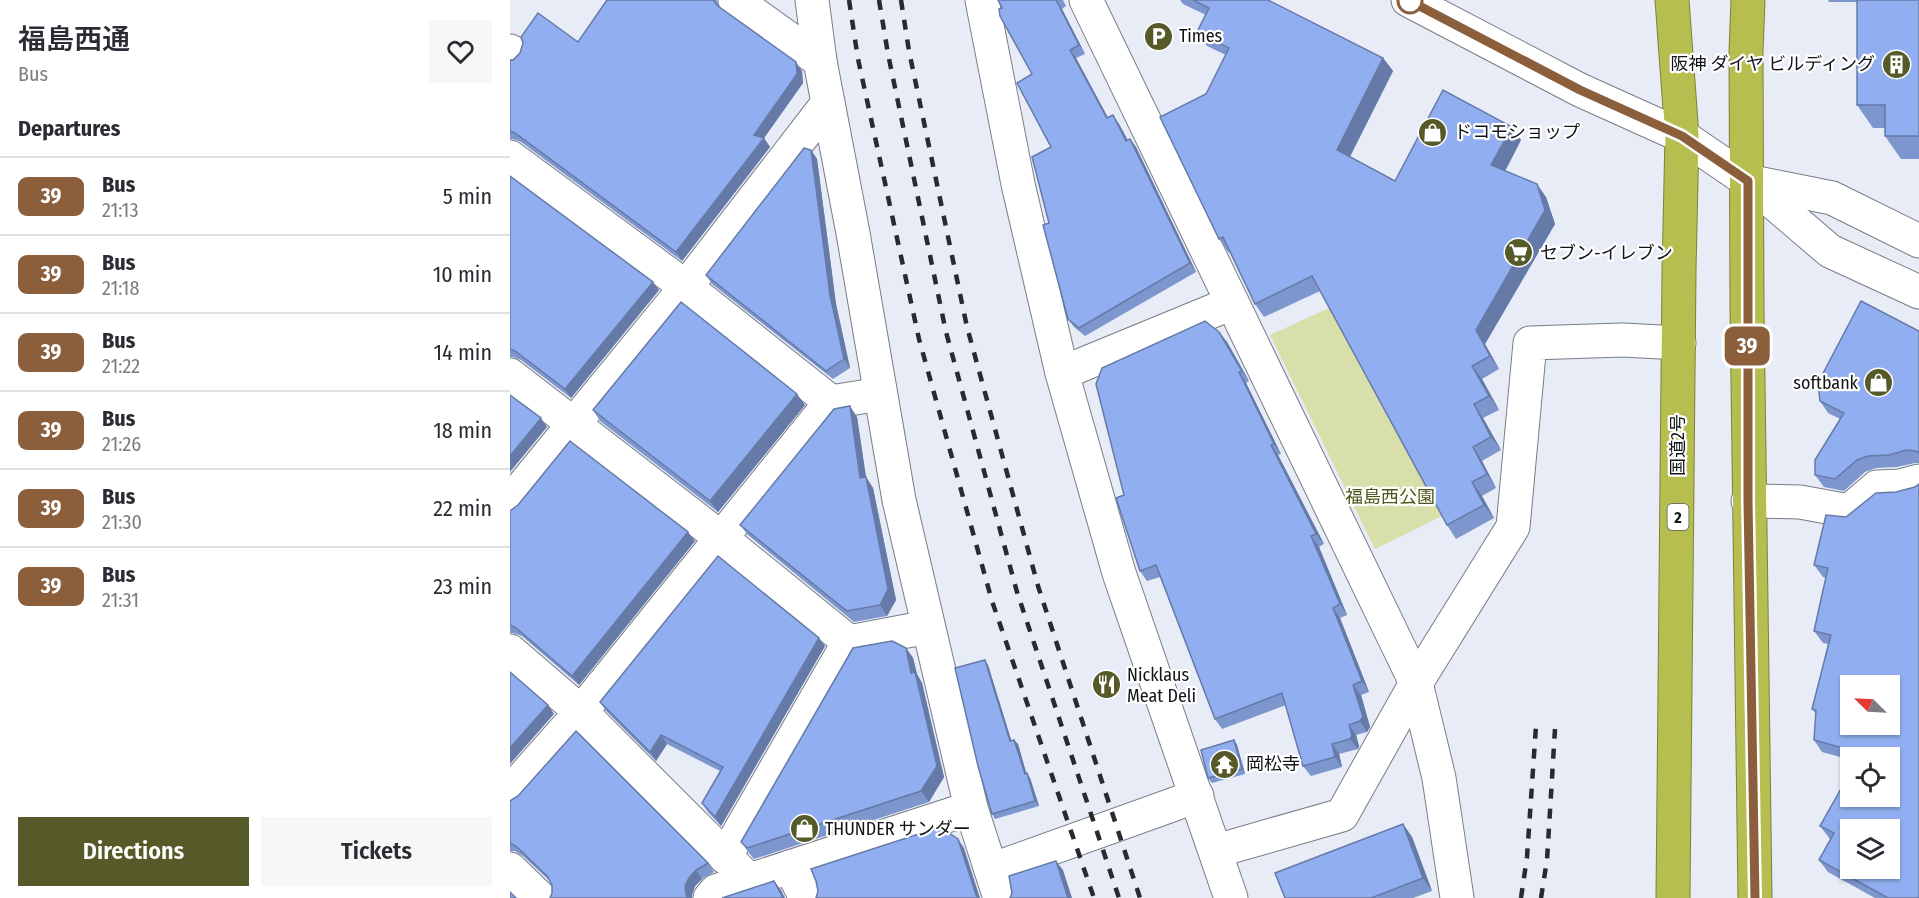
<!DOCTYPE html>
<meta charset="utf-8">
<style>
body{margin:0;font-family:"Fira Sans Condensed","Noto Sans JP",sans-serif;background:#f7f7f7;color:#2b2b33;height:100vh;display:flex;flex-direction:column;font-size:22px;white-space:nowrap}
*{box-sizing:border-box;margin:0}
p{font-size:20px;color:#7c7c81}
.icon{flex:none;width:33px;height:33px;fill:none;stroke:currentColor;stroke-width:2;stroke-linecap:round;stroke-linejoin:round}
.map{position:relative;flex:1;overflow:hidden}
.drawer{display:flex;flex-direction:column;background:#fff;width:510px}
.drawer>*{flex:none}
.badge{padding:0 12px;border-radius:9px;font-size:21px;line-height:39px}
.needle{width:39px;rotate:294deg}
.tools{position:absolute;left:1330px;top:675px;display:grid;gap:12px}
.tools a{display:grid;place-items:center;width:60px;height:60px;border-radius:0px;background:#fff;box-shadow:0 2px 4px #0004;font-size:30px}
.map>.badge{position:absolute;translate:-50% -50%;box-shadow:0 0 0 3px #fff}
h2{padding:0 18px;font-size:22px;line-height:54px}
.round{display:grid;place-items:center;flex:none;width:63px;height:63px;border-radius:0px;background:#f7f7f7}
.overview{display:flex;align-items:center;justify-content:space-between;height:102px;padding:0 18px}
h1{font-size:28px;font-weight:600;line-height:45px}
.primary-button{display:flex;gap:12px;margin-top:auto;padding:12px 18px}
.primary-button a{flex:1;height:69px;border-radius:0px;background:#565a28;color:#fff;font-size:24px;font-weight:600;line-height:69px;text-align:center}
.primary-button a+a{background:#f7f7f7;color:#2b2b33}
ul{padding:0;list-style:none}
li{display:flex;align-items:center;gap:18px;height:78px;padding:0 18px;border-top:2px solid #e1e1e2}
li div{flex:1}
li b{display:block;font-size:22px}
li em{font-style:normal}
li .badge{min-width:66px;font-weight:700;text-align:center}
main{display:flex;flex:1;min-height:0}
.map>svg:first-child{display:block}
</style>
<main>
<section class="drawer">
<div class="overview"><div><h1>福島西通</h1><p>Bus</p></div><a class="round"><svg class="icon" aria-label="heart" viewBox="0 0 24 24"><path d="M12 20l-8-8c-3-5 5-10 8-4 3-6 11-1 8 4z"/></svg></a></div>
<h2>Departures</h2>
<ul>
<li><span class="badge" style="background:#8b5e3c;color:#fff">39</span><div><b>Bus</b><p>21:13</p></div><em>5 min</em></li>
<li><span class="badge" style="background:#8b5e3c;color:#fff">39</span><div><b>Bus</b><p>21:18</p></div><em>10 min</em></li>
<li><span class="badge" style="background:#8b5e3c;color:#fff">39</span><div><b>Bus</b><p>21:22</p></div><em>14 min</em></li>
<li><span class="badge" style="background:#8b5e3c;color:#fff">39</span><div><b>Bus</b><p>21:26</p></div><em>18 min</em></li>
<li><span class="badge" style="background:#8b5e3c;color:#fff">39</span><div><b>Bus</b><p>21:30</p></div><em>22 min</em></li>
<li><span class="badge" style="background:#8b5e3c;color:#fff">39</span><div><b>Bus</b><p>21:31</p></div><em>23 min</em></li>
</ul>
<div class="primary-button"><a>Directions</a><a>Tickets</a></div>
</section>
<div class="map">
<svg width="1409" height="898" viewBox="0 0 1409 898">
<rect width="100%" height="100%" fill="#e7ecf7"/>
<polygon fill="#d9dfaa" points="819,308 932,516 865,549 760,335"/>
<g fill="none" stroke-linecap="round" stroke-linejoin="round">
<defs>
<g id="minor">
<polyline points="225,0 310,61"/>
<polyline points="302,0 310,61 343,233 389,500 461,808 490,898"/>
<polyline points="472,0 508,184 552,373 609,573 721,898"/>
<polyline points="576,0 906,683 929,778 947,898"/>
<polyline points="898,0 1070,90 1172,136 1238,181 1320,251 1409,292"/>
<polyline points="0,51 0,52"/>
<polyline points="0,157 176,287 321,402"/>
<polyline points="1242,182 1322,198 1409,241"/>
<polyline points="552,373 722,303"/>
<polyline points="0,375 211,538 339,642 418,627"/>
<polyline points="1238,501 1290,502 1339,511 1367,487 1390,486 1409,481"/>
<polyline points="0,502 176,287 318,103"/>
<polyline points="0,651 71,712 239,880"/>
<polyline points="0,792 71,712 321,402 370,394"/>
<polyline points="706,851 832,815 906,683 1003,527 1020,343 1113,340 1169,343"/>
<polyline points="215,857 339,642"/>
<polyline points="280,867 296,898"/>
<polyline points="0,869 30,898"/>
<polyline points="481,870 687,796"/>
<polyline points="200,898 206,891 461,808"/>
</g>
<g id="highway">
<polyline points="1162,0 1172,136 1169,271 1163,898"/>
<polyline points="1238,0 1236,52 1237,307 1245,898"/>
</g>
</defs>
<use href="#minor" stroke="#777c85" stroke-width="35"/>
<use href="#highway" stroke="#7d823c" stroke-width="35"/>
<use href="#minor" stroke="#fff" stroke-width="33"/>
<use href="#highway" stroke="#b6be4f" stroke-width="33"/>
<g stroke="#292a2f" stroke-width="4.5" stroke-dasharray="10 10" stroke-linecap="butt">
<polyline points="339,0 348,59 409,339 482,601 584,898"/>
<polyline points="369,0 378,54 436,332 507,592 609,898"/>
<polyline points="391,0 399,51 457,327 528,586 630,898"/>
<polyline points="1011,898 1017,857 1026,726"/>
<polyline points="1031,898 1037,860 1045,729"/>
</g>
</g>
<g fill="#7d96ce">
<polygon points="97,0 207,0 208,6 292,71 293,83 254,138 260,147 172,261 11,142 3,139 0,139 0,60 68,42"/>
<polygon points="488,0 553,0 556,6 552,9 575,54 566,58 598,118 609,124 618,140 620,139 626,147 686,272 575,336 564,327 558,319 539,223 541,147 522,74"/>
<polygon points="670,0 758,0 873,58 883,71 840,157 885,181 1011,140 995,171 1036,197 1045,224 975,344 989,369 972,379 989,410 973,418 991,450 972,461 986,488 972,496 984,518 946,539 937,525 810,291 754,317 745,304 720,252 719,253 709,239 696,94 716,55 697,46 687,32 696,15 673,4"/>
<polygon points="1318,0 1409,0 1409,159 1391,159 1375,136 1375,128 1363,128 1347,105 1347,2 1319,2"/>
<polygon points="301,150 307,159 326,304 340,368 323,379 202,284 196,275"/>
<polygon points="0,176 149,290 61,398 11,360 3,357 0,357"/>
<polygon points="1409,331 1409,463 1405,463 1387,467 1366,468 1355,472 1334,491 1314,487 1305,475 1330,419 1318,413 1310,401"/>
<polygon points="709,332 717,342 739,381 736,383 771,454 768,455 814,544 809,547 837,615 830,618 859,692 851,695 860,727 857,732 846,735 849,746 848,749 829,754 832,767 801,776 793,766 776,705 712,729 705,719 650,577 637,581 630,571 614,495"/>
<polygon points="295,405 208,512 90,421 83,410"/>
<polygon points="347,417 356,477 363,488 386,600 377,616 344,622 238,535 230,525"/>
<polygon points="1405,487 1409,898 1365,898 1318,872 1309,860 1320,839 1310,826 1380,758 1341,758 1341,760 1312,752 1304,740 1306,714 1302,709 1318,644 1313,643 1304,631 1316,578 1313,577 1304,565 1336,517 1386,492"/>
<polygon points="0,511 185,541 69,685 12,636 3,633 0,633"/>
<polygon points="315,646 211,826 198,812 192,803 210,771 157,744 146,761 96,711 90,702"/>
<polygon points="396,648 403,658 407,674 412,683 434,777 419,802 244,859 239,853 231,842"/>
<polygon points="478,665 501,740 508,744 516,773 520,778 529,806 485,819 482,814"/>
<polygon points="724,740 727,745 735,774 702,783 698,778"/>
<polygon points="0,801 198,863 204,872 192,879 185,886 182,895 42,893 42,885 41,882 13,856 5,851 0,851"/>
<polygon points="893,824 902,837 922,891 903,898 775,898"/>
</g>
<g fill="#667aa8">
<polygon points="546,0 552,9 575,54 569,45"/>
<polygon points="560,50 566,58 603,127 597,118"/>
<polygon points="873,58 883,71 836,164 827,150"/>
<polygon points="286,62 292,71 293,83 254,138 260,147 172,261 166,252 244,135"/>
<polygon points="603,115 609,124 622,149 616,141"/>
<polygon points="1002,127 1011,140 991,179 981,165"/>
<polygon points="620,139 626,147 686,272 680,263"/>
<polygon points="301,150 307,159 326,304 340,368 334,359 320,295"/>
<polygon points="1027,184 1036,197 1045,224 975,344 989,369 980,356 966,330"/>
<polygon points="143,282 149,290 61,398 55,389"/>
<polygon points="709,332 717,342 739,381 732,371"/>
<polygon points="962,366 972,379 989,410 979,396"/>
<polygon points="729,372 736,383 771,454 764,444"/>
<polygon points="287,394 295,405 208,512 200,501"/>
<polygon points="964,404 973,418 991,450 981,437"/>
<polygon points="340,406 347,417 356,477 363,488 386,600 377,616 370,605"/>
<polygon points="31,418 37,427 0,472 0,456"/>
<polygon points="761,445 768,455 814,544 806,534"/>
<polygon points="963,447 972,461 986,488 977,474"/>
<polygon points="962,482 972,496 984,518 974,505"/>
<polygon points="178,532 185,541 69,685 62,676"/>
<polygon points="801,536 809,547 837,615 830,604"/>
<polygon points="823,608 830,618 859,692 852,681"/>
<polygon points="309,638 315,646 211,826 205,817"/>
<polygon points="396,648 403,658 407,674 412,683 434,777 419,802 411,791 401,673"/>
<polygon points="475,660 478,665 503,746 500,741"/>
<polygon points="843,685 851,695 860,727 857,732 850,721"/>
<polygon points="38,705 44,714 0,764 0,748"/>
<polygon points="839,725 846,735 849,746 848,749 840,739"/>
<polygon points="151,735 157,744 146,761 140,752"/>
<polygon points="504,740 508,744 518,779 515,774"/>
<polygon points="724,740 727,745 735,774 732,769"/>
<polygon points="822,744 829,754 832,767 825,757"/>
<polygon points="517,773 520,778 529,806 525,801"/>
<polygon points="893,824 902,837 922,891 913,878"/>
<polygon points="448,839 454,848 470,898 468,898 466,895"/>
<polygon points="546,861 553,870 562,898 558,898"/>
<polygon points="186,870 192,879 185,886 182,895 182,898 178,898 176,895 175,886 179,878"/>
<polygon points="264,881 271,890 275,898 273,898"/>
</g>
<g fill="#91aff0" stroke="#667aa8" stroke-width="1.5" fill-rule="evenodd">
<polygon points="97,0 203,0 208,6 286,62 287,74 244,135 254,138 166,252 5,133 0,131 0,60 3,60 10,53 13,43 11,37 28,13 68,42"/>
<polygon points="488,0 546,0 569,45 560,50 597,118 603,115 616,141 620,139 680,263 569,328 558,319 533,225 539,223 522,157 541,147 507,83 522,74 490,16 489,9 492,8"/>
<polygon points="683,0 758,0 873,58 827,150 885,181 933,90 1002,127 981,165 1027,184 1035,210 966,330 980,356 962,366 979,396 964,404 981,437 963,447 977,474 962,482 974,505 937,525 802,276 745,304 713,237 709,239 650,117 696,94 719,48 687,32 699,8"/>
<polygon points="1347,0 1409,0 1409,136 1375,136 1375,105 1347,105"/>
<polygon points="294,148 301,150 320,295 334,359 316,371 196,275"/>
<polygon points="0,176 143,282 55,389 5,351 0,349"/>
<polygon points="1351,301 1409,331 1409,453 1406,451 1396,450 1379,455 1358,456 1347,460 1325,479 1305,475 1305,460 1334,413 1310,401 1308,383"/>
<polygon points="171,302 287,394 200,501 83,410"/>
<polygon points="695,321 709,332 732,371 729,372 764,444 761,445 806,534 801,536 830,604 823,608 852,681 843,685 853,717 850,721 839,725 842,736 840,739 822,744 825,757 793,766 772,693 705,719 646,565 630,571 606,498 614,495 586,384 592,368"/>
<polygon points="0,395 31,418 0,456"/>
<polygon points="340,406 350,478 356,477 378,589 370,605 337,611 230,525 324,409"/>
<polygon points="60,441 178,532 62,676 6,628 0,625 0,511 8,505"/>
<path d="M1409,484v414h-31l-69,-38 15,-27 -14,-7 31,-55v25h39v-38h-31l2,-5 -47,-13 2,-30 -4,-1 19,-74 -17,-4 14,-63 -14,-3 12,-50 20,2 30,-24 20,-1 19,-5zM1341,686h39v38h-39zM1341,830h39v38h-39z"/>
<polygon points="208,556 309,638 205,817 192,803 213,767 151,735 140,752 90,702"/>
<polygon points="382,641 396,648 401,673 405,672 427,766 411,791 237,848 231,842 343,648"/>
<polygon points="475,660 500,741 504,740 515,774 517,773 525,801 482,814 468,766 445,668"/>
<polygon points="0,672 38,705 0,748"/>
<polygon points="66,731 198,863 186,870 179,878 175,886 176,895 178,898 40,898 42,893 42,885 37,876 7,847 0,843 0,801 8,796"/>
<polygon points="724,740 732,769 698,778 691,750"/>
<polygon points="893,824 913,878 861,898 775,898 765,873"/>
<polygon points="430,827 448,839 466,895 468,898 306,898 308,891 306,881 301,869"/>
<polygon points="546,861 558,898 500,898 502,893 499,876"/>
<polygon points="264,881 273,898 212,898"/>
<polygon points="0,892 6,898 0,898"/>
</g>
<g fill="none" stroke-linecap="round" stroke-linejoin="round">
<defs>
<polyline id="line" points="898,0 1070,90 1172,136 1238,181 1238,501 1245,898"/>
</defs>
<use href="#line" stroke="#fff" stroke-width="14"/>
<use href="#line" stroke="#8b5e3c" stroke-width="9"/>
</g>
<defs>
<symbol id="parking-disc" viewBox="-11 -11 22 22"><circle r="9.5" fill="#565a28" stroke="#fff"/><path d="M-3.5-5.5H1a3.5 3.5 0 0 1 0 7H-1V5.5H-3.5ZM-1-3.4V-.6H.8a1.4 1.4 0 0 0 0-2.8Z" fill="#fff"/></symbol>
<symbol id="building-disc" viewBox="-11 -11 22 22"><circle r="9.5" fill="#565a28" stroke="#fff"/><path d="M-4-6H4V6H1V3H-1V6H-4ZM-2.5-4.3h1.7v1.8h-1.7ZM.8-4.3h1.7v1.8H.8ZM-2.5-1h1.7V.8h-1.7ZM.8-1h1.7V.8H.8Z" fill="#fff"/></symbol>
<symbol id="shop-disc" viewBox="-11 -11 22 22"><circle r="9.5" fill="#565a28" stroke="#fff"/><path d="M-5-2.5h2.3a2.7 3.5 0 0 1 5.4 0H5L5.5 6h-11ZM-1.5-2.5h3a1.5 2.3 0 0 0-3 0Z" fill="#fff"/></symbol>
<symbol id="supermarket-disc" viewBox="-11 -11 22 22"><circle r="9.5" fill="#565a28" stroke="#fff"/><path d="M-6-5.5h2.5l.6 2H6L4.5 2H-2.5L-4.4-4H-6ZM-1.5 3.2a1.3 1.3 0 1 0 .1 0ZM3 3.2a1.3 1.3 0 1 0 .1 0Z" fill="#fff"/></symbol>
<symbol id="restaurant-disc" viewBox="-11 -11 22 22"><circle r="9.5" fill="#565a28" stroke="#fff"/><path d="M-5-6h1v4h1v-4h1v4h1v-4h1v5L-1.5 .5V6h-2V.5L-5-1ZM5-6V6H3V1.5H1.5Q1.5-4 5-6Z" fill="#fff"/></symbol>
<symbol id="temple-disc" viewBox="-11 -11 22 22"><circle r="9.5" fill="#565a28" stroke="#fff"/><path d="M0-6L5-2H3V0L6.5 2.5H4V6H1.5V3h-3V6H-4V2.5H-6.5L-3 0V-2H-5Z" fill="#fff"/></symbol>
</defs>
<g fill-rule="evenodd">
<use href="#parking-disc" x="632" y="20" width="33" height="33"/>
<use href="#building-disc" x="1370" y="48" width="33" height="33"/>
<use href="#shop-disc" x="906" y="116" width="33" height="33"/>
<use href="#supermarket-disc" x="992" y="236" width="33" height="33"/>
<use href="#shop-disc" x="1352" y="366" width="33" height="33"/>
<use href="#restaurant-disc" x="580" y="668" width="33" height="33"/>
<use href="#temple-disc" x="698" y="748" width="33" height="33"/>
<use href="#shop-disc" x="278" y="812" width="33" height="33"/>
</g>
<circle fill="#fff" stroke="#8b5e3c" stroke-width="3" cx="900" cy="1" r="12"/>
<g text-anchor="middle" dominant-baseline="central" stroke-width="4.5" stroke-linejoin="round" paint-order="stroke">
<rect fill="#fff" stroke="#5a5a5d" stroke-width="1.5" x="1157.5" y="504" width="21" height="26" rx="4.5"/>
<g font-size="16" font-weight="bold" fill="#131418">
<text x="1168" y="517">2</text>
</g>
<g font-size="18" fill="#131418" stroke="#fff" text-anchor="start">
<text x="669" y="36">Times</text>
<text x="1365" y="64" text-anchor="end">阪神 ダイヤ ビルディング</text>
<text x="944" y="132">ドコモショップ</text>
<text x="1030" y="253">セブン-イレブン</text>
<text x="1348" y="383" text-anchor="end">softbank</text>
<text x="617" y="675">Nicklaus<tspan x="617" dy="21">Meat Deli</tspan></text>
<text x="736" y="764">岡松寺</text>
<text x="315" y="829">THUNDER サンダー</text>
</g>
<g font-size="18" fill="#131418" stroke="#fff">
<text transform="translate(1168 445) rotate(-90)">国道2号</text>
</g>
<g font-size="18" fill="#50541b" stroke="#fff">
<text x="880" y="497">福島西公園</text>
</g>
</g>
</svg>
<div class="tools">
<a><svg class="needle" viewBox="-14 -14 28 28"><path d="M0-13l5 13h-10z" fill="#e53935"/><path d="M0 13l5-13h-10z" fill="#7c7c81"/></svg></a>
<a><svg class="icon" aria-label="locate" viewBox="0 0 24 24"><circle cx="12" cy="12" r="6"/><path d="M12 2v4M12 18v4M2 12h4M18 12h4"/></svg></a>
<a><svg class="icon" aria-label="layers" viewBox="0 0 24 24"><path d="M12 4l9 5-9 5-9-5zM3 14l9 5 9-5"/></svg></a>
</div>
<b class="badge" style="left:1237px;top:346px;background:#8b5e3c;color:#fff">39</b>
</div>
</main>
